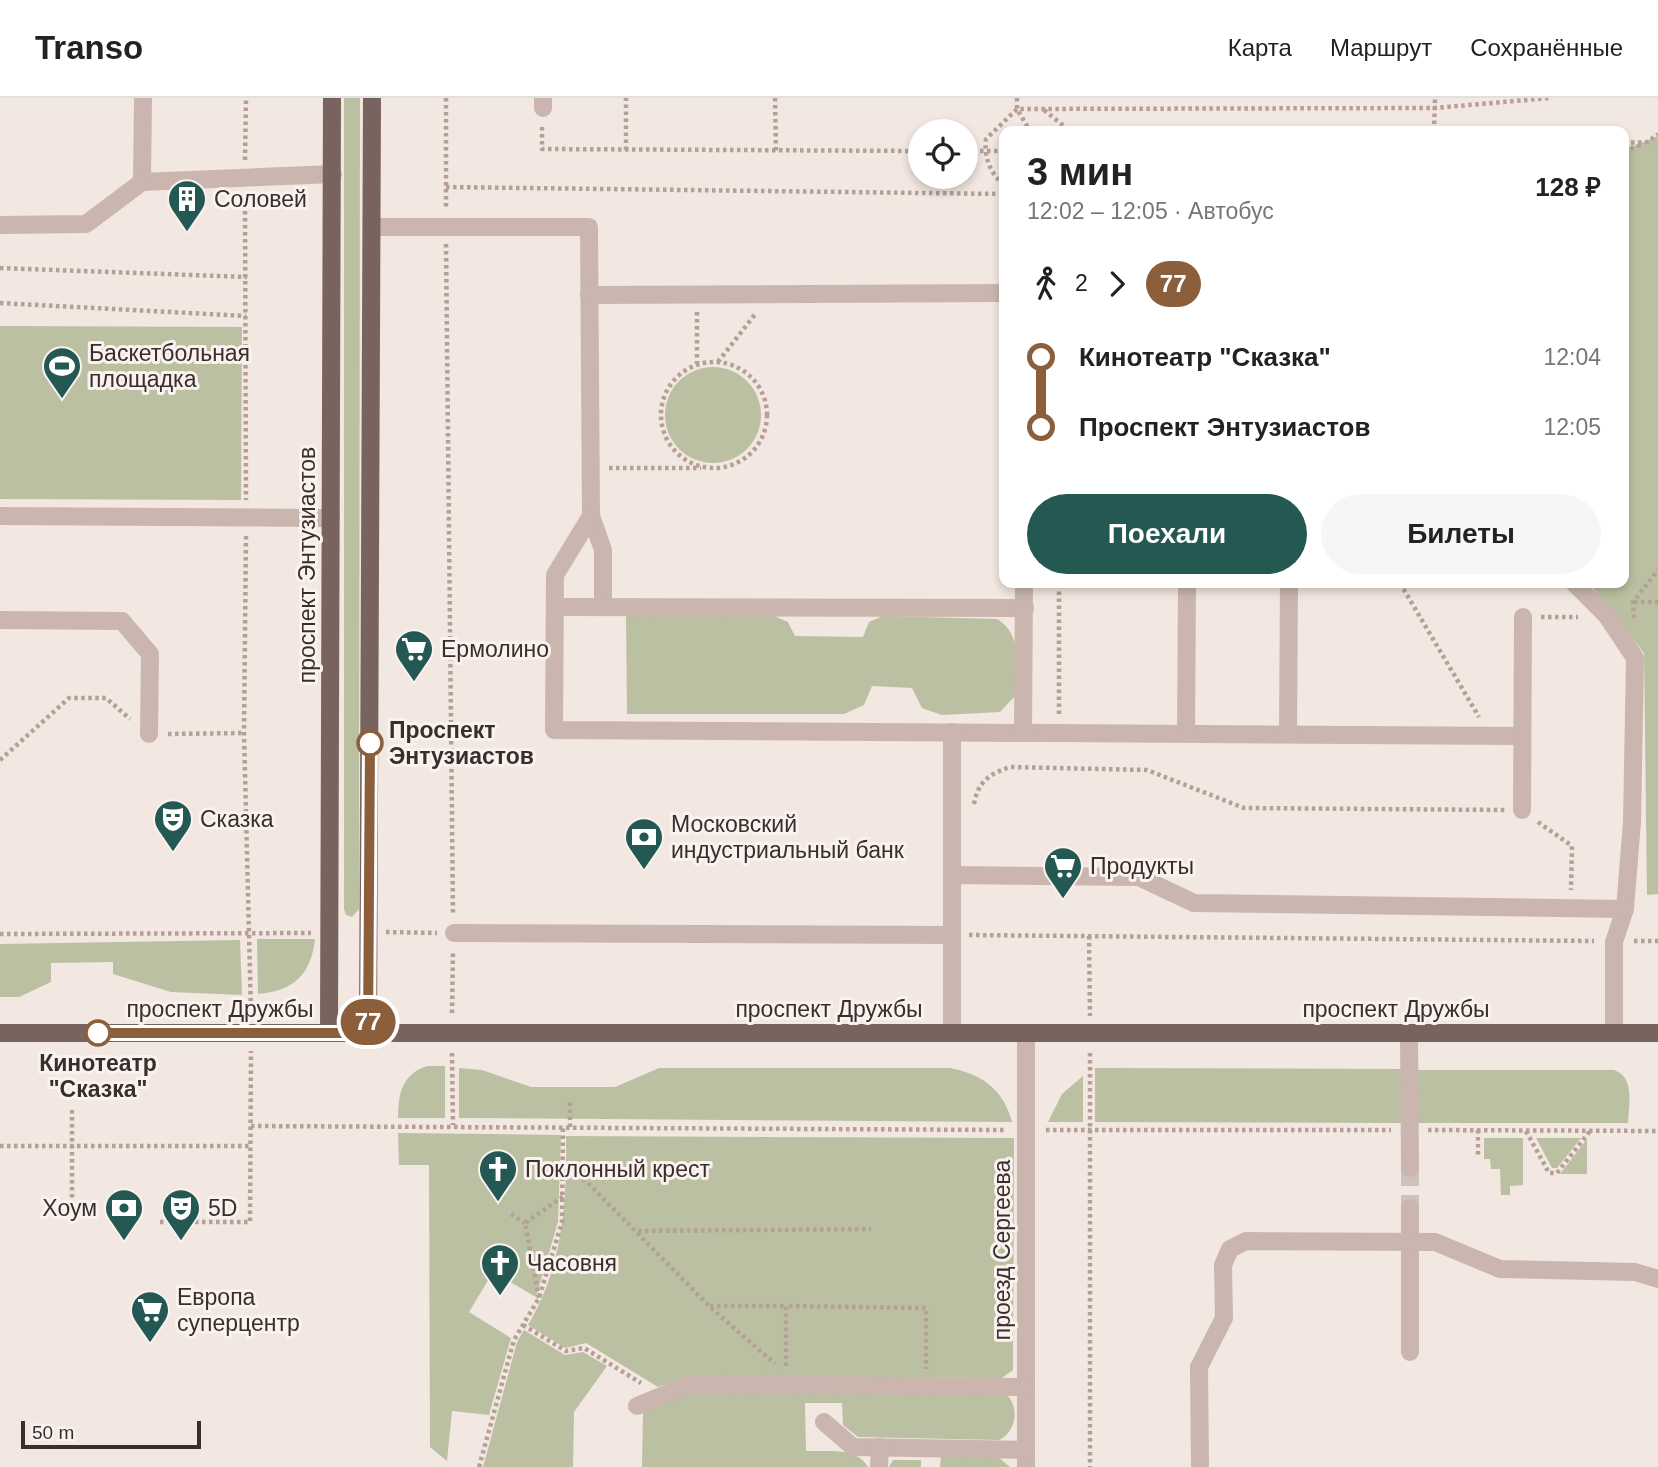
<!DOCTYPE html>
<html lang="ru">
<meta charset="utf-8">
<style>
body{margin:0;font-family:Helvetica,sans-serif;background:#f6f6f6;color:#222;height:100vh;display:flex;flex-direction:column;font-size:26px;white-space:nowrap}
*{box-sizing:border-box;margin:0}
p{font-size:23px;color:#767676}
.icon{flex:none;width:38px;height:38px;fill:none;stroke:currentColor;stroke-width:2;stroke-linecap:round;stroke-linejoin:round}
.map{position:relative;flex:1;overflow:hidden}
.sheet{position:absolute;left:999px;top:28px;width:630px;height:462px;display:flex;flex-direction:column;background:#fff;border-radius:14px;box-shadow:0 4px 10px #0003}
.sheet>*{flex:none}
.badge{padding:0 14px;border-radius:23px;font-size:24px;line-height:46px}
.buttons{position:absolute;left:908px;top:21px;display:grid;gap:14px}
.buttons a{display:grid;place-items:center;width:70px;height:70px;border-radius:50%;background:#fff;box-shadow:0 4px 10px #0003;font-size:35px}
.scale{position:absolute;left:21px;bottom:18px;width:180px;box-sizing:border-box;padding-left:7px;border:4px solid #392e2c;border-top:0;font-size:19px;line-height:24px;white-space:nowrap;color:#392e2c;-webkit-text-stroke:5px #faf2ee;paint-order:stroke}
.map>.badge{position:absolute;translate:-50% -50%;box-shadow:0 0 0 4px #fff}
.legs{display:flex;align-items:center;gap:10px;height:77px;padding:0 28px;font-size:23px}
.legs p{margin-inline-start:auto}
.overview{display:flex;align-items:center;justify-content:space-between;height:119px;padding:0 28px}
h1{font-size:38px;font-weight:600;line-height:52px}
.cta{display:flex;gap:14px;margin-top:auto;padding:14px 28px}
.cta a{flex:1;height:80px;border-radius:42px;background:#245853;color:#fff;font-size:28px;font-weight:600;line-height:80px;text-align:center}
.cta a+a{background:#f6f6f6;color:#222}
ul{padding:0 28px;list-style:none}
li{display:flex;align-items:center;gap:24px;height:70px;font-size:26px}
li i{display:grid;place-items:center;width:10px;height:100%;margin:0 9px;background:currentColor}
li i::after{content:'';width:18px;height:18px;margin:-9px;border:5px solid;border-radius:50%;background:#fff}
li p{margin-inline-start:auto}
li:first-child i{background:linear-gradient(#0000 50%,currentColor 0)}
li:last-child i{background:linear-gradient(currentColor 50%,#0000 0)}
header{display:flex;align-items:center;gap:42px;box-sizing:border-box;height:98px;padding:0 35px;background:#fff;border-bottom:2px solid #e0e0e0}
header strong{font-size:33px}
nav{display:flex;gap:38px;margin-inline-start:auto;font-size:24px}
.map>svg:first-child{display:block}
</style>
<header>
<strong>Transo</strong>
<nav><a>Карта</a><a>Маршрут</a><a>Сохранённые</a></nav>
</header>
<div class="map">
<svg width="1658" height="1369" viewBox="0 0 1658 1369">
<rect width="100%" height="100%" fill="#f2e7e1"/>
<g fill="#bbc0a2">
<polygon points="344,0 360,0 359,811 352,819 346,817 344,811"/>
<polygon points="1658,38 1658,796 1647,797 1644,555 1589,485 1624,485 1624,52"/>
<polygon points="0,228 242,229 241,402 0,401"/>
<circle cx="713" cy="317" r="48"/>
<path d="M626,517l148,1 14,6 7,14 68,1 6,-15 14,-6 114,3c26,15 21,51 17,78l-14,15 -58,3 -20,-7 -10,-20 -40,-2 -8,19 -20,9h-217z"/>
<path d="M257,841h58c-4,36 -22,52 -57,55z"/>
<polygon points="240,842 242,897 171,894 113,876 113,864 51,865 51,884 19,899 0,899 0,846"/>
<path d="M427,968h18v52h-47c0,-24 4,-44 29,-52z"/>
<path d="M459,970l23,2 49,17h84l44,-19h291c32,6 54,22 62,54l-553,-4z"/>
<polygon points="1095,970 1401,971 1401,1025 1095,1024"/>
<path d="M1417,972h197c21,7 15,34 14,53h-211z"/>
<polygon points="1083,978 1083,1024 1048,1024 1062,996"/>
<polygon points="398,1035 561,1037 558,1124 536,1199 493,1174 469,1214 511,1240 489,1317 452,1313 447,1363 430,1349 429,1067 399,1067"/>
<path d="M566,1038l448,2 -1,232 -11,8 -313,-2 -31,11 -72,-44 -21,5 -37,-23c35,-59 39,-123 38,-189z"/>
<polygon points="1484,1040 1523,1040 1523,1087 1510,1088 1510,1097 1501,1097 1500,1071 1491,1071 1490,1061 1484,1061"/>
<polygon points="1536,1040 1581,1040 1557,1070 1552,1070"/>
<polygon points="1587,1041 1587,1076 1560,1076"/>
<polygon points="524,1232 565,1257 583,1254 607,1268 574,1314 573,1369 483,1369 517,1244"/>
<path d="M692,1292l315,5c13,13 9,37 -8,45l-141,-3 -15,-12 -1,-22h-37l1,48c21,1 50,-5 62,16h-226l1,-54 22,-14z"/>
<polygon points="941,1357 998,1359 1010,1369 940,1369"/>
<polygon points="893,1362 921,1362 921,1369 889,1369"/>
</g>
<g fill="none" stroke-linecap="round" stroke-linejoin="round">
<polyline stroke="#cdc2bd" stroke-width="18" stroke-dasharray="18 9" stroke-linecap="butt" points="1410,1070 1410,1110"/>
<g stroke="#b5a098" stroke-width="4.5" stroke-dasharray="3.5 3.5" stroke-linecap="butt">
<polyline points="446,0 446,110"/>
<polyline points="775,0 776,53"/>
<polyline points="1017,0 1017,11 1030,33"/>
<polyline points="1044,12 1070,33"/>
<polyline points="542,29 542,51 920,53"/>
<polyline points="1434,33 1435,0"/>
<polyline points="1624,45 1648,44 1658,36"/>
<polyline points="626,52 626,0"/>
<polyline points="966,53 1004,53"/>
<polyline points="1624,53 1644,46"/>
<polyline points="245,62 246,0"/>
<path d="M1004,87c-14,-12 -20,-27 -18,-46l31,-30 418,-1 114,-10"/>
<polyline points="446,89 1004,96"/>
<polyline points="245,99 246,402"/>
<polyline points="446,146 453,817"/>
<polyline points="0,170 247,179"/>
<polyline points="0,205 246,218"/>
<polyline points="697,214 697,266"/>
<polyline points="718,264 756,215"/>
<circle cx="714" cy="317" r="53"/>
<polyline points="609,370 701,370"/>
<polyline points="246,438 244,635 251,916"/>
<polyline points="1400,485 1479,619"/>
<polyline points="1634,504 1658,504"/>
<polyline points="1541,519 1578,519"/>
<polyline points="1634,520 1633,504 1658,472"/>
<polyline points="1059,616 1059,485"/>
<polyline points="168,636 244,635"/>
<polyline points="0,662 69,600 106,600 130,621"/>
<path d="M974,706c4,-22 15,-30 36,-37l137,3 97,38 261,2"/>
<polyline points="1538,724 1572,748 1571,792"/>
<polyline points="386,834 437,835"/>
<polyline points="0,836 311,835"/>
<polyline points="969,837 1594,843"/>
<polyline points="1089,838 1090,918"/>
<polyline points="1634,843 1658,843"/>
<polyline points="452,915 453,853"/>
<polyline points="452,955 453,1027"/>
<polyline points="1090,955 1090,1369"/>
<polyline points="72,1012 72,1107"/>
<polyline points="251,1028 1006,1032"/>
<polyline points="570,1029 570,1004"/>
<polyline points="1046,1032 1391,1032"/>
<polyline points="1428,1032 1658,1033"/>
<polyline points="1478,1032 1478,1060"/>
<polyline points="1526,1033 1549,1075 1557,1075 1590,1033"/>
<polyline points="0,1048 251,1048"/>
<polyline points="564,1071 587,1084 709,1208 775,1266"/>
<polyline points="511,1116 525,1125"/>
<polyline points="160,1124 250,1124 251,953"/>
<polyline points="638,1133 871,1131"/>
<polyline points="539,1200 525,1125 564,1098"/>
<polyline points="710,1208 786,1208"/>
<polyline points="523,1227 566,1253 584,1250 641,1285"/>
<polyline points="786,1268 786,1208 926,1210 926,1271"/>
<polyline points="479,1369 514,1242 539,1200 562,1124 563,1029"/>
</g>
<g stroke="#cab6ae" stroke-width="18">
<polyline points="143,0 142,84 333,76"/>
<polyline points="543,10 543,0"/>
<polyline points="0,127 86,126 142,84"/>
<polyline points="372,129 589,129 591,418 603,452 603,509"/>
<polyline points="589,197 1004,195"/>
<polyline points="0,418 331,420"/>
<polyline points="591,418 555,477 554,632 1522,638"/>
<polyline points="1574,485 1607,518 1635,560 1632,724 1625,811 1614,844 1614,935"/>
<polyline points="555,509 1025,510"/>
<polyline points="0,522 122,523 150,556 149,636"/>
<polyline points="1023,635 1024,485"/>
<polyline points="1186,636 1187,485"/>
<polyline points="1288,636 1289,485"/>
<polyline points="1522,712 1523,519"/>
<polyline points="952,777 1139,779 1194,805 1625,811"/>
<polyline points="454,835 952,837"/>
<polyline points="952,935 952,634"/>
<polyline points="1026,936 1026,1369"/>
<polyline points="1409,936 1410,1070"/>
<polyline points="1410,1110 1410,1254"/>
<polyline points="637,1308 690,1286 1026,1289"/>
<polyline points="824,1324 853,1349 1026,1352"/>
<polyline points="879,1369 880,1349"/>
<polyline points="1200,1369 1199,1269 1224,1220 1223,1167 1230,1151 1246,1143 1435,1144 1500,1171 1635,1174 1658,1181"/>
</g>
<g stroke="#79635e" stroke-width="18">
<polyline points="0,935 1658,935"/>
<polyline points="329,935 332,0"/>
<polyline points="368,935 372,0"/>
</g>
</g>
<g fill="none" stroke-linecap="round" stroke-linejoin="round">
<defs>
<polyline id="line-1" points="98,935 368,935 370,645"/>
</defs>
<use href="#line-1" stroke="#fff" stroke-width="16"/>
<use href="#line-1" stroke="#8b5e3c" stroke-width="10"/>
</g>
<defs>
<symbol id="building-pin" viewBox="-11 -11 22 30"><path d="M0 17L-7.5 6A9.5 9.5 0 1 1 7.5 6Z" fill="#245853" stroke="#faf2ee"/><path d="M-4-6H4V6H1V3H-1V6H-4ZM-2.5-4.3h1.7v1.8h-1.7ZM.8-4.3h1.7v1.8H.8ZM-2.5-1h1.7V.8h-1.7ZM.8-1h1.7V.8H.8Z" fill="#fff"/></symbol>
<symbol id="stadium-pin" viewBox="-11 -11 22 30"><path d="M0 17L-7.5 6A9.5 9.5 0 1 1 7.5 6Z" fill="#245853" stroke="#faf2ee"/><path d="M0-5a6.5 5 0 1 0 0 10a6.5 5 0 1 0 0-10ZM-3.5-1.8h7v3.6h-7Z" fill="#fff"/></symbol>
<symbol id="supermarket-pin" viewBox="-11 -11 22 30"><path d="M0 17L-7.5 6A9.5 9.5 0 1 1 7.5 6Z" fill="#245853" stroke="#faf2ee"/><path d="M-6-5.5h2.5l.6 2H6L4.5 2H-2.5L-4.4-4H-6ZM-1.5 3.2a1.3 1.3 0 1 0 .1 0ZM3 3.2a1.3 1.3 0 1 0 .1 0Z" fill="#fff"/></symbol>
<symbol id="theatre-pin" viewBox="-11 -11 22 30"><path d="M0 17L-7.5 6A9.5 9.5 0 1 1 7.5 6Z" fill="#245853" stroke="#faf2ee"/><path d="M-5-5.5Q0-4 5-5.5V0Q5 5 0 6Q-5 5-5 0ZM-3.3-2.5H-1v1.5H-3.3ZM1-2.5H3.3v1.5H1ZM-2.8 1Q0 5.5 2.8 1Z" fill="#fff"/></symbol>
<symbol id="bank-pin" viewBox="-11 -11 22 30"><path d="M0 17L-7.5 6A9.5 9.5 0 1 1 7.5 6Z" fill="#245853" stroke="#faf2ee"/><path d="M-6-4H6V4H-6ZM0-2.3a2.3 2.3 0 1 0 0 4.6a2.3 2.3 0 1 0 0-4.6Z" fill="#fff"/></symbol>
<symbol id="church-pin" viewBox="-11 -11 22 30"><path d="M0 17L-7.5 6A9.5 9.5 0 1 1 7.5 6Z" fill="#245853" stroke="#faf2ee"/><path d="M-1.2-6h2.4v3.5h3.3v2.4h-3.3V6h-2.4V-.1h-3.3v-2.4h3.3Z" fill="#fff"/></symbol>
</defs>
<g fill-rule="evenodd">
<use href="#building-pin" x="165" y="79" width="44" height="60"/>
<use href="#stadium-pin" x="40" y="246" width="44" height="60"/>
<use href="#supermarket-pin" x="392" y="529" width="44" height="60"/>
<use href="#theatre-pin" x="151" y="699" width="44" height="60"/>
<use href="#bank-pin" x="622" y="717" width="44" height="60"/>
<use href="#supermarket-pin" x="1041" y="746" width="44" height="60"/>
<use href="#church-pin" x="476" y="1049" width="44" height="60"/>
<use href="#bank-pin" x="102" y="1088" width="44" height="60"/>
<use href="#theatre-pin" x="159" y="1088" width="44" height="60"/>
<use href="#church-pin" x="478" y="1143" width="44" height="60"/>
<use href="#supermarket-pin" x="128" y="1190" width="44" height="60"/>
</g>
<g fill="#fff" stroke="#8b5e3c" stroke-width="3.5">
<circle cx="370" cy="645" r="12"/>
<circle cx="98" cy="935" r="12"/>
</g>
<g text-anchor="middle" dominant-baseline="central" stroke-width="6" stroke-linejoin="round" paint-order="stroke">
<g font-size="23" fill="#392e2c" stroke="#faf2ee" text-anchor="start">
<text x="214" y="101">Соловей</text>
<text x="89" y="255">Баскетбольная<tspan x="89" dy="26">площадка</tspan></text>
<text x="441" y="551">Ермолино</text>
<text x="200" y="721">Сказка</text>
<text x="671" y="726">Московский<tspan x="671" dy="26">индустриальный банк</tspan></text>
<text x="1090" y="768">Продукты</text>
<text x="525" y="1071">Поклонный крест</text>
<text x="97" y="1110" text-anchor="end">Хоум</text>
<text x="208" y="1110">5D</text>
<text x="527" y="1165">Часовня</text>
<text x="177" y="1199">Европа<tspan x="177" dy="26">суперцентр</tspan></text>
</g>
<g font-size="23" fill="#392e2c" stroke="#faf2ee">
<text transform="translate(307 467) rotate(-90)">проспект Энтузиастов</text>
<text x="220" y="911">проспект Дружбы</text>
<text x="829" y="911">проспект Дружбы</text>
<text x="1396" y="911">проспект Дружбы</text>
<text transform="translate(1002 1152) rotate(-90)">проезд Сергеева</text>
</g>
<g font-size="23" font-weight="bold" fill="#392e2c" stroke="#faf2ee" text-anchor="start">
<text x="389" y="632">Проспект<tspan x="389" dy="26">Энтузиастов</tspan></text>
<text x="98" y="965" text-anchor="middle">Кинотеатр<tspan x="98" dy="26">"Сказка"</tspan></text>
</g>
</g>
</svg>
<div class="buttons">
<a><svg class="icon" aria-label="locate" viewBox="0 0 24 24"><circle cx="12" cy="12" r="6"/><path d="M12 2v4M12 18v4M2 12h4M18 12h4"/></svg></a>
</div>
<div class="scale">50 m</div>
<b class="badge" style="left:368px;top:924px;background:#8b5e3c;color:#fff">77</b>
<section class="sheet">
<div class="overview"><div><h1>3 мин</h1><p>12:02 – 12:05 · Автобус</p></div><b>128 ₽</b></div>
<div class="legs"><svg class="icon" aria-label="walk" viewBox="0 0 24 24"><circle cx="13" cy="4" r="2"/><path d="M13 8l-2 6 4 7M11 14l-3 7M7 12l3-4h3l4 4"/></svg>2<svg class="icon" aria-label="forward" viewBox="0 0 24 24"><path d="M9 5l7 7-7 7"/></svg><b class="badge" style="background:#8b5e3c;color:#fff">77</b></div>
<ul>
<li><i style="color:#8b5e3c"></i><b>Кинотеатр &quot;Сказка&quot;</b><p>12:04</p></li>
<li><i style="color:#8b5e3c"></i><b>Проспект Энтузиастов</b><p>12:05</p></li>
</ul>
<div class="cta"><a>Поехали</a><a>Билеты</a></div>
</section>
</div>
